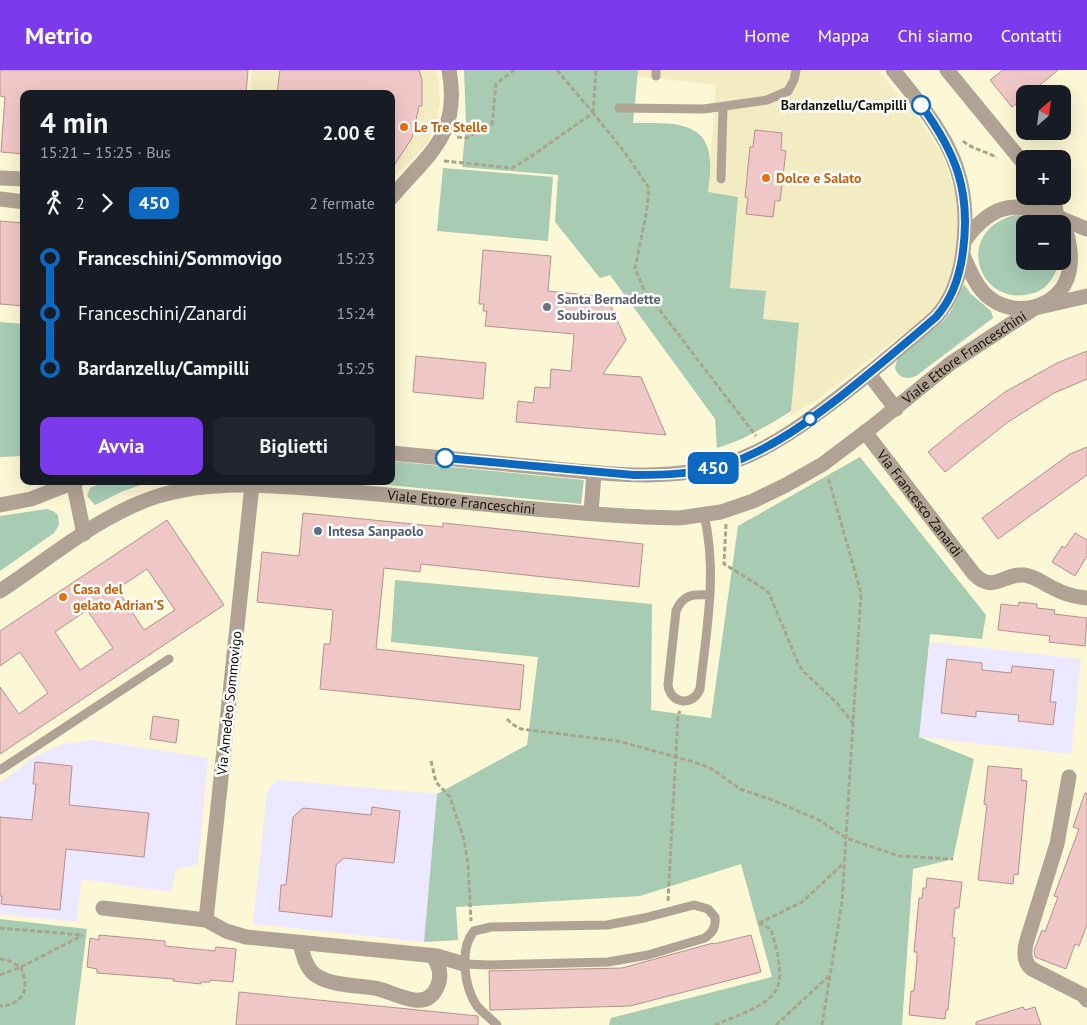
<!DOCTYPE html>
<html lang="it">
<meta charset="utf-8">
<style>
body{margin:0;font-family:"PT Sans",sans-serif;background:#20242c;color:#f1f3f6;height:100vh;display:flex;flex-direction:column;font-size:19px;white-space:nowrap}
*{box-sizing:border-box;margin:0}
p{font-size:16px;color:#9ea1a6}
.icon{flex:none;width:28px;height:28px;fill:none;stroke:currentColor;stroke-width:2;stroke-linecap:round;stroke-linejoin:round}
.map{position:relative;flex:1;overflow:hidden}
.drawer{position:absolute;left:20px;top:20px;width:375px;height:395px;display:flex;flex-direction:column;background:#171b24;border-radius:10px;box-shadow:0 5px 20px #0002}
.drawer>*{flex:none}
.badge{padding:0 10px;border-radius:8px;font-size:18px;line-height:32px}
.needle{width:32px;rotate:28deg}
.controls{position:absolute;left:1016px;top:15px;display:grid;gap:10px}
.controls a{display:grid;place-items:center;width:55px;height:55px;border-radius:10px;background:#171b24;box-shadow:0 5px 20px #0002;font-size:25px}
.map>.badge{position:absolute;translate:-50% -50%;box-shadow:0 0 0 2px #fff}
.legs{display:flex;align-items:center;gap:8px;height:55px;padding:0 20px;font-size:16px}
.legs p{margin-inline-start:auto}
.headline{display:flex;align-items:center;justify-content:space-between;height:85px;padding:0 20px}
h1{font-size:28px;font-weight:800;line-height:38px}
.action{display:flex;gap:10px;margin-top:auto;padding:10px 20px}
.action a{flex:1;height:58px;border-radius:10px;background:#7c3aed;color:#fff;font-size:20px;font-weight:800;line-height:58px;text-align:center}
.action a+a{background:#20242c;color:#f1f3f6}
ul{padding:0 20px;list-style:none}
li{display:flex;align-items:center;gap:18px;height:55px;font-size:19px}
li i{display:grid;place-items:center;width:8px;height:100%;margin:0 6px;background:currentColor}
li i::after{content:'';width:12px;height:12px;margin:-6px;border:4px solid;border-radius:50%;background:#171b24}
li p{margin-inline-start:auto}
li:first-child i{background:linear-gradient(#0000 50%,currentColor 0)}
li:last-child i{background:linear-gradient(currentColor 50%,#0000 0)}
header{display:flex;align-items:center;gap:30px;box-sizing:border-box;height:70px;padding:0 25px;background:#7c3aed;color:#fff}
header strong{font-size:24px}
nav{display:flex;gap:28px;margin-inline-start:auto;font-size:18px}
.map>svg:first-child{display:block}
</style>
<header>
<strong>Metrio</strong>
<nav><a>Home</a><a>Mappa</a><a>Chi siamo</a><a>Contatti</a></nav>
</header>
<div class="map">
<svg width="1087" height="955" viewBox="0 0 1087 955">
<rect width="100%" height="100%" fill="#fcf7d4"/>
<g fill="#f3ecc2">
<polygon points="252,0 435,0 439,13 440,34 436,52 428,72 411,91 391,108 391,24 250,24"/>
<polygon points="638,0 878,0 926,59 941,83 953,115 958,134 958,170 950,210 940,233 920,251 817,330 790,346 791,341 763,249 766,221 730,218 738,127 708,123 716,15 637,6"/>
</g>
<g fill="#ebe8ff">
<polygon points="930,572 1081,589 1071,684 919,667"/>
<polygon points="91,670 208,688 198,794 176,799 171,822 81,809 77,852 0,844 0,713 34,687 64,674"/>
<polygon points="278,710 437,724 424,872 253,854 267,724 271,716"/>
</g>
<g fill="#a8cbb4">
<path d="M464,0h174l-5,53c31,1 75,-6 77,38 1,10 -1,21 -2,31l30,5 -8,91 36,3 -3,28 36,4 -8,88c-24,15 -47,29 -74,37l-2,-29 -105,-144 -10,3 -45,-56 3,-47 -96,-8 4,-44z"/>
<polygon points="443,98 553,107 548,171 437,161"/>
<path d="M1015,145l14,1 15,8h-19v37h34c-3,14 -11,28 -25,32 -56,17 -82,-62 -19,-78z"/>
<path d="M964,214l6,9 21,18 2,7 -77,58c-10,4 -17,2 -21,-8 3,-20 33,-33 47,-46 11,-10 16,-26 22,-38z"/>
<polygon points="0,252 24,254 24,386 0,387"/>
<polygon points="860,387 986,545 982,569 930,564 919,667 974,689 953,789 913,799 902,955 609,955 611,948 772,907 741,794 640,826 456,837 458,870 424,872 437,724 527,675 538,587 391,572 395,510 652,534 651,640 711,648 738,456"/>
<polygon points="391,391 584,410 581,434 348,411 391,411"/>
<polygon points="106,411 152,411 121,422 95,435 87,426 90,418"/>
<polygon points="47,439 53,441 58,445 59,455 54,463 0,501 0,446"/>
<polygon points="0,849 87,859 75,955 0,955"/>
</g>
<g fill="#efc7c6" stroke="#b5908f" fill-rule="evenodd">
<polygon points="0,0 248,0 246,24 24,24 24,84 1,82 5,27 0,26"/>
<polygon points="280,0 419,0 422,10 422,36 419,36 412,68 391,100 391,24 277,24"/>
<polygon points="1003,0 1058,0 1029,24 1025,24 1025,27 1012,37 990,10"/>
<polygon points="755,60 782,63 781,80 786,81 780,131 775,131 773,147 746,144 748,128 745,127 750,77 753,77"/>
<polygon points="0,151 24,153 24,236 0,234"/>
<polygon points="483,180 551,186 548,221 607,227 626,270 603,304 641,307 666,365 516,352 518,331 533,333 535,317 550,318 551,299 571,301 574,264 485,256 487,241 483,241 484,234 479,234"/>
<polygon points="1087,281 1087,309 1054,323 1008,352 945,402 928,382 960,356 1005,322 1057,293"/>
<polygon points="416,286 486,293 483,329 413,322"/>
<polygon points="1087,377 1087,405 998,469 982,448 1070,384"/>
<polygon points="303,443 443,457 443,453 643,474 639,517 421,494 420,502 384,498 376,579 524,595 520,640 320,619 324,574 330,574 333,540 257,532 262,482 299,486"/>
<path d="M167,450l57,85 -224,149v-67l19,27 29,-21 -28,-41 -20,14v-35zM147,499l28,41 -31,20 -27,-41zM87,540l26,38 -33,22 -25,-38z"/>
<polygon points="1075,463 1087,470 1087,486 1075,506 1052,492 1062,476 1065,478"/>
<polygon points="1019,532 1037,534 1037,538 1055,540 1054,544 1087,548 1085,576 1049,572 1050,566 998,560 1001,534 1018,536"/>
<polygon points="947,589 982,593 982,600 1011,603 1012,596 1054,600 1050,632 1056,632 1053,655 1018,651 1019,645 976,641 976,647 941,643"/>
<polygon points="153,646 179,650 176,673 150,669"/>
<polygon points="35,692 72,696 69,735 149,743 144,787 66,779 60,840 1,834 2,826 0,826 0,747 32,750 36,714 33,714"/>
<polygon points="988,696 1022,699 1021,710 1027,711 1018,805 1014,804 1013,814 978,810 987,735 984,734"/>
<polygon points="1085,723 1087,723 1087,855 1079,876 1075,874 1066,899 1035,887 1034,881 1042,860 1045,862 1058,827 1054,826 1079,759 1073,757"/>
<polygon points="372,737 400,741 394,793 344,788 336,795 332,847 279,841 281,815 286,815 293,747 303,738 371,745"/>
<polygon points="927,808 962,812 959,838 955,838 952,867 955,868 948,940 946,940 945,949 909,945 911,921 914,921 917,889 917,882 914,882 919,828 922,828 923,818 926,818"/>
<polygon points="99,865 165,871 165,876 215,881 216,877 236,879 233,912 210,910 210,912 201,912 201,914 173,911 174,909 97,903 97,899 87,897 90,868 99,870"/>
<polygon points="751,865 761,902 630,936 490,940 489,901 622,898 713,873 714,874"/>
<polygon points="239,922 478,946 478,955 236,955"/>
<polygon points="1023,937 1025,940 1035,937 1041,955 976,955 976,952"/>
</g>
<g fill="none" stroke-linecap="round" stroke-linejoin="round">
<g stroke="#a9a58b" stroke-width="3" stroke-dasharray="5 2.5" stroke-linecap="butt">
<polyline points="557,0 593,43"/>
<polyline points="593,43 596,0"/>
<polyline points="457,67 467,68 492,54 496,14 514,0"/>
<path d="M963,71c10,9 24,10 34,17"/>
<polyline points="444,91 512,98 530,87 593,43 623,80 649,118 646,145 635,198 643,218 756,366"/>
<polyline points="726,454 724,494 763,518 769,523 798,593 804,602 836,632 853,653"/>
<polyline points="507,649 512,654 521,659 618,671 694,692 712,699 740,719 770,729 819,750 846,768 899,786 953,789"/>
<polyline points="431,691 436,712 450,727 464,770 468,794 471,851"/>
<polyline points="668,831 678,645 680,641"/>
<polyline points="759,853 802,832 844,793"/>
<polyline points="0,858 82,865"/>
<path d="M0,889l7,1 14,7c1,5 4,11 4,17 1,14 -12,22 -25,22"/>
<polyline points="0,905 21,897 83,865"/>
<path d="M715,955c17,-8 52,-18 61,-35 9,-14 -1,-47 -5,-61l-12,-6"/>
<polyline points="776,955 830,905"/>
<polyline points="822,955 842,832 861,523 828,407"/>
</g>
<g stroke="#b0a294" stroke-width="9">
<polyline points="656,6 656,0"/>
<polyline points="619,38 704,39 767,30 788,21 794,10 796,0"/>
<polyline points="721,109 723,38"/>
<path d="M704,445c14,57 2,117 -4,174 -7,18 -30,15 -32,-4l8,-74c7,-17 17,-17 34,-16"/>
<polyline points="0,700 169,589"/>
<path d="M464,894l26,1 118,-3 40,-7 57,-17c8,-6 11,-11 10,-21l-7,-8 -14,-4 -50,13 -37,7 -116,2 -17,4c-15,18 -10,56 3,75 6,7 13,12 20,19"/>
</g>
<g stroke="#b0a294" stroke-width="15">
<polyline points="947,0 1025,95"/>
<polyline points="0,108 24,109"/>
<polyline points="1051,126 1055,135 1057,147"/>
<path d="M391,128c38,-45 70,-63 58,-128"/>
<polyline points="0,129 24,132"/>
<polyline points="1062,149 1087,159"/>
<path d="M963,185c6,14 12,29 23,40 27,25 75,14 83,-23 4,-17 -1,-37 -7,-53 -43,-18 -68,-19 -97,21"/>
<polyline points="869,304 896,339"/>
<path id="s1" d="M865,362l109,142c20,20 29,-1 50,1 11,1 20,9 29,13 11,6 22,9 34,10"/>
<path d="M391,383c49,5 98,9 147,14 68,7 138,17 202,-8 29,-11 54,-28 78,-46 41,-30 80,-63 118,-96 17,-19 24,-41 27,-66 11,-81 -21,-121 -70,-181"/>
<polyline points="73,411 84,464"/>
<polyline points="252,415 206,850 226,861 246,867 437,886 464,894"/>
<polyline points="0,435 31,429 77,411"/>
<polyline points="591,443 594,403"/>
<path id="s2" d="M0,521c49,-32 98,-75 155,-94 64,-20 133,-10 199,-5 97,8 193,20 290,25l35,1 42,-6 32,-11 33,-16 37,-21 49,-37 79,-64 84,-55 52,-12"/>
<path d="M1069,707l-12,67 -30,96c-3,10 -4,22 5,29l51,26 4,5"/>
<polyline points="103,838 206,850"/>
<path d="M300,873c3,11 5,23 14,31 16,12 41,11 60,14 21,3 52,28 64,-3 4,-10 1,-20 -5,-29"/>
</g>
</g>
<g fill="none" stroke-linecap="round" stroke-linejoin="round">
<defs>
<path id="line-1" d="M445,388l189,17c31,0 62,-1 91,-10 45,-15 83,-43 120,-72 31,-25 61,-50 91,-76 17,-19 24,-41 27,-66 8,-60 -7,-98 -42,-146"/>
</defs>
<use href="#line-1" stroke="#fff" stroke-width="11"/>
<use href="#line-1" stroke="#0c69bf" stroke-width="8"/>
</g>
<g fill="#fff" stroke="#0c69bf" stroke-width="2.5">
<circle cx="921" cy="35" r="9"/>
<circle cx="810" cy="349" r="6"/>
<circle cx="445" cy="388" r="9"/>
</g>
<g fill="#e8710a" stroke="#fff" stroke-width="2">
<circle cx="404" cy="57" r="5"/>
<circle cx="766" cy="108" r="5"/>
<circle cx="63" cy="527" r="5"/>
</g>
<circle fill="#6b7280" stroke="#fff" stroke-width="2" cx="547" cy="237" r="5"/>
<circle fill="#5c6f8a" stroke="#fff" stroke-width="2" cx="318" cy="461" r="5"/>
<g text-anchor="middle" dominant-baseline="central" stroke-width="5" stroke-linejoin="round" paint-order="stroke">
<g font-size="14" font-weight="bold" fill="#151307" stroke="#fff" text-anchor="end">
<text x="907" y="35">Bardanzellu/Campilli</text>
</g>
<g font-size="14" font-weight="bold" fill="#c56008" stroke="#fff" text-anchor="start">
<text x="414" y="57">Le Tre Stelle</text>
<text x="776" y="108">Dolce e Salato</text>
<text x="73" y="519">Casa del<tspan x="73" dy="16">gelato Adrian'S</tspan></text>
</g>
<g font-size="14" font-weight="bold" fill="#5b616d" stroke="#fff" text-anchor="start">
<text x="557" y="229">Santa Bernadette<tspan x="557" dy="16">Soubirous</tspan></text>
</g>
<g font-size="14" fill="#151307" stroke="#fff">
<text stroke="none"><textPath href="#s2" startOffset="1041">Viale Ettore Franceschini</textPath></text>
<text stroke="none"><textPath href="#s2" startOffset="490">Viale Ettore Franceschini</textPath></text>
<text stroke="none"><textPath href="#s1" startOffset="90">Via Francesco Zanardi</textPath></text>
<text transform="translate(229 633) rotate(-84)">Via Amedeo Sommovigo</text>
</g>
<g font-size="14" font-weight="bold" fill="#4e5e75" stroke="#fff" text-anchor="start">
<text x="328" y="461">Intesa Sanpaolo</text>
</g>
</g>
</svg>
<div class="controls">
<a><svg class="needle" viewBox="-14 -14 28 28"><path d="M0-13l5 13h-10z" fill="#e53935"/><path d="M0 13l5-13h-10z" fill="#9ea1a6"/></svg></a>
<a>+</a>
<a>−</a>
</div>
<b class="badge" style="left:713px;top:398px;background:#0c69bf;color:#fff">450</b>
<section class="drawer">
<div class="headline"><div><h1>4 min</h1><p>15:21 – 15:25 · Bus</p></div><b>2.00 €</b></div>
<div class="legs"><svg class="icon" aria-label="walk" viewBox="0 0 24 24"><circle cx="13" cy="4" r="2"/><path d="M13 8l-2 6 4 7M11 14l-3 7M7 12l3-4h3l4 4"/></svg>2<svg class="icon" aria-label="forward" viewBox="0 0 24 24"><path d="M9 5l7 7-7 7"/></svg><b class="badge" style="background:#0c69bf;color:#fff">450</b><p>2 fermate</p></div>
<ul>
<li><i style="color:#0c69bf"></i><b>Franceschini/Sommovigo</b><p>15:23</p></li>
<li><i style="color:#0c69bf"></i><span>Franceschini/Zanardi</span><p>15:24</p></li>
<li><i style="color:#0c69bf"></i><b>Bardanzellu/Campilli</b><p>15:25</p></li>
</ul>
<div class="action"><a>Avvia</a><a>Biglietti</a></div>
</section>
</div>
